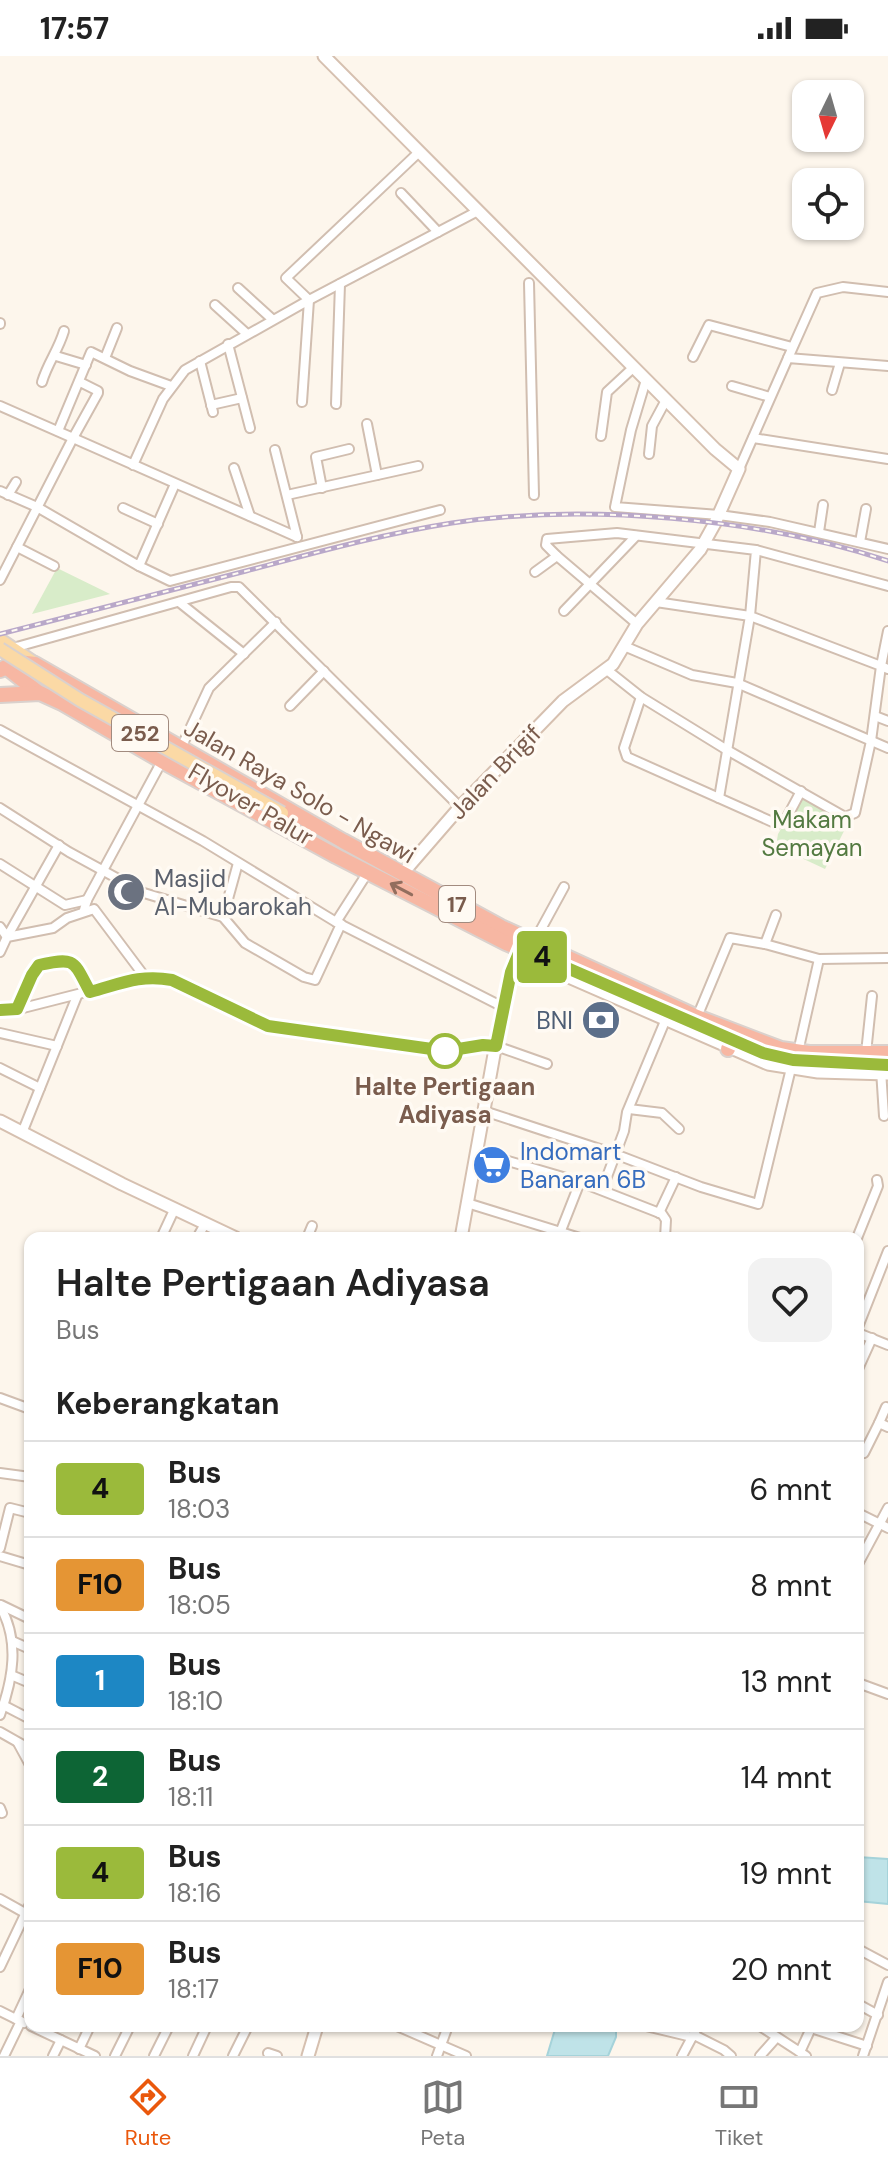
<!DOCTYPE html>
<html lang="id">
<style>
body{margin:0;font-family:"DM Sans",sans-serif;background:#f2f2f2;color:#222;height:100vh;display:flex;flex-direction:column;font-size:30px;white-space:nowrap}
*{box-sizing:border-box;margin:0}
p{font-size:26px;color:#767676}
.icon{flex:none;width:44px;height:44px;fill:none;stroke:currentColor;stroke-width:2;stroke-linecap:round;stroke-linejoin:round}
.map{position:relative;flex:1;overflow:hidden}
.panel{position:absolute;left:24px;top:1176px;width:840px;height:800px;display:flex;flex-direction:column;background:#fff;border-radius:16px;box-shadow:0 2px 6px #0004}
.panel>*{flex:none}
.badge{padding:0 16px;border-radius:6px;font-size:28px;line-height:52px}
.needle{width:52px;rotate:185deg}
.fabs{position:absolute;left:792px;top:24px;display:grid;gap:16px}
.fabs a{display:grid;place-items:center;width:72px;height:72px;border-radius:16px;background:#fff;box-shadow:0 2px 6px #0004;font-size:40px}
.map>.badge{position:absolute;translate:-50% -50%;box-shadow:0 0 0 4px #fff}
h2{padding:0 32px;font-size:30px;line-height:72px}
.round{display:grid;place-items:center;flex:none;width:84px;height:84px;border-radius:16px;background:#f2f2f2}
.headline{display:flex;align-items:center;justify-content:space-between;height:136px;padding:0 32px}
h1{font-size:38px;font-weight:600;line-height:60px}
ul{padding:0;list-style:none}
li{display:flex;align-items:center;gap:24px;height:96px;padding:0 32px;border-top:2px solid #e0e0e0}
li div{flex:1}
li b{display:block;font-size:30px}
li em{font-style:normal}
li .badge{min-width:88px;font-weight:700;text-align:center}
.status{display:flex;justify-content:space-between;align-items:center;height:56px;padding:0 40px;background:#fff;direction:ltr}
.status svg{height:22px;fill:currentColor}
.dock{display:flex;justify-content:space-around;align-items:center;height:112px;border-top:2px solid #e0e0e0;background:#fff;font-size:22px;color:#767676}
.dock a{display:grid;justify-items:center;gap:4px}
.dock .current{color:#ea580c}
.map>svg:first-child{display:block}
</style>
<div class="status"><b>17:57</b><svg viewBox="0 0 49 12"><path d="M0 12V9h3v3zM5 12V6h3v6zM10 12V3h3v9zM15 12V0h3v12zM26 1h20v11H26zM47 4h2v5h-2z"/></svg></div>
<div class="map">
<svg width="888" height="2000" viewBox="0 0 888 2000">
<rect width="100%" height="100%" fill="#fdf6ec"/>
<g fill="#d8ecc9">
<polygon points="57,512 110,538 32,558"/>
<polygon points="800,741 848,767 825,813 776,790 778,778"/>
</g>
<g fill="#bfe3e8" stroke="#a5d3da" stroke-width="2">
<polygon points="858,1801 888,1803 888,1848 858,1845"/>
<polygon points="556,1970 616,1970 616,1981 608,2000 547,2000"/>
</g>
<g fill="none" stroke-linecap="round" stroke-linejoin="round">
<defs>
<g id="street">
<polyline points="418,97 286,222 309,244 476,156"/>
<polyline points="401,137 438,176"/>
<polyline points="529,227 534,439"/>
<polyline points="238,232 272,263"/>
<polyline points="215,249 247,278"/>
<polyline points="0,268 0,267"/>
<polyline points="228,288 250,372"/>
<polyline points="56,300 86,309"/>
<polyline points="693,301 709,269 792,291"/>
<polyline points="105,302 117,272"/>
<polyline points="788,302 817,237 843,231 888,236"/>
<polyline points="200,305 213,356"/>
<polyline points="646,324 631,374 615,451 719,459 770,466 888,493"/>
<path d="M42,326c6,-20 16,-31 22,-51"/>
<polyline points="732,330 770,341"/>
<polyline points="832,334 840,307"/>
<polyline points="336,348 340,228"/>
<polyline points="211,349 242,342"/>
<polyline points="0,350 73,382 98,337 98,335 80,326"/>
<polyline points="367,368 377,419"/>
<polyline points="58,375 91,296 130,315 171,330"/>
<polyline points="601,380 607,336 634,311"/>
<polyline points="753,382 888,403"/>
<polyline points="275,394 297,481"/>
<polyline points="649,398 652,370 666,344"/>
<polyline points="133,409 163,343 185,314 309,244 302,346"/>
<polyline points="234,412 250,460"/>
<polyline points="739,413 788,302 888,310"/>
<polyline points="322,432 316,401 349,393"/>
<polyline points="0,435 37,451 139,510 175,428"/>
<polyline points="8,439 16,426"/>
<polyline points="287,439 418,410"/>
<polyline points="123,452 158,468"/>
<polyline points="819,476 823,449"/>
<polyline points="860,486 866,453"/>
<polyline points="17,491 54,510"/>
<polyline points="756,494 888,530"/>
<polyline points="139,510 170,525 440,454"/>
<polyline points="535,516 557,500"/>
<polyline points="0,524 73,382 297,481"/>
<polyline points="179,546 244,598"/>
<polyline points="656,546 750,560 719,742"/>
<polyline points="564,555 636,480"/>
<polyline points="888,575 881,610 888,613"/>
<polyline points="624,590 692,619 737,627 888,692"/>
<polyline points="13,592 231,531 239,531 460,751"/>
<polyline points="607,614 641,641 727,694 845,761 855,757 871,685 881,610 750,560 756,494 617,477 547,483 546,489 557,500 637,568"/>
<polyline points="641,641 624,692 627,701 777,768 785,765 801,735"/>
<polyline points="290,650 324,615"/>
<polyline points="875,660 888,665"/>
<polyline points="0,674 203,785 336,866 503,951"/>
<polyline points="181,692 209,632 276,566"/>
<polyline points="0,752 69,796 144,837 223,861 245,887 304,921 315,924 341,868"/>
<polyline points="0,808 65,849 87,844"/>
<polyline points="84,854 87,844 162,705"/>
<polyline points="223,861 238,807"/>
<polyline points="336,866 368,816"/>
<polyline points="0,871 7,881 59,789"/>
<polyline points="534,886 564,831"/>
<polyline points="765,888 776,859"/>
<polyline points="0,896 7,881 53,872 67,862 94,853 145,921"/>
<polyline points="0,954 23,952 145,921 172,924 268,970 446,995 483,989 496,990 547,1008"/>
<polyline points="697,961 730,882 765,888 819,903 888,902"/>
<polyline points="0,977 57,990"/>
<polyline points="798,996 819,903"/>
<polyline points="866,997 872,940"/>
<polyline points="0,1012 40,1032"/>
<polyline points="881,1014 884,1060"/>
<polyline points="629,1053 662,1057 679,1073"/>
<polyline points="484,1055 615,1098 701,1131 758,1148 793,1004"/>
<polyline points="22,1077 77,940"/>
<polyline points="477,1096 580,1126"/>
<polyline points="602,1134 624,1075 627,1056 668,958"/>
<polyline points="467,1147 580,1182"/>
<polyline points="659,1157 676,1121"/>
<polyline points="161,1182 175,1152"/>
<polyline points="197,1182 205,1168"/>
<polyline points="307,1182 312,1170"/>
<polyline points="558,1182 580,1126 662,1158 666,1164 665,1182"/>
<polyline points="857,1182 878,1130 877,1124"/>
<polyline points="858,1271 888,1195"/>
<polyline points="858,1277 888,1289"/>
<polyline points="858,1313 872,1282"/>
<polyline points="0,1342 30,1353"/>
<polyline points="879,1367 886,1351"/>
<polyline points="864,1397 879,1367 888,1371"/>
<polyline points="0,1417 30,1421"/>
<polyline points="858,1457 888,1472"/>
<polyline points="0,1492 10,1452 30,1457"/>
<polyline points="0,1500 30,1509"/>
<polyline points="858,1508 888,1452"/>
<polyline points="1,1549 30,1563"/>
<path d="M0,1550c20,35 13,73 0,109"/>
<polyline points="12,1585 30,1593"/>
<polyline points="11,1619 30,1627"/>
<polyline points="858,1627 888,1638"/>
<polyline points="3,1649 30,1663"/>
<polyline points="0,1676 30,1693"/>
<polyline points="18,1687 30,1709"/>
<polyline points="0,1752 2,1757"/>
<polyline points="0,1843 25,1857"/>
<polyline points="858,1893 888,1909"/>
<polyline points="0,1911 30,1848"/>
<polyline points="858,1948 878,1959"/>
<polyline points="0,1955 24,1967"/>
<polyline points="16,1963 30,1933"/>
<polyline points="31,1970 95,2000"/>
<polyline points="397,1970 466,2000"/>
<polyline points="646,1970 692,1981"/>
<polyline points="760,1970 806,2000"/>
<polyline points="811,1972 867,1990"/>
<polyline points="694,1979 724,1994 731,2000"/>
<polyline points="79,1993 90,1970"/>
<polyline points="800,1996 812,1970"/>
<polyline points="268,1997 277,2000"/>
<polyline points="4,2000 21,1965"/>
<polyline points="53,2000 61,1984"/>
<polyline points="115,2000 130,1970"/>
<polyline points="154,2000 169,1970"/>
<polyline points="193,2000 207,1970"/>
<polyline points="233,2000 248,1970"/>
<polyline points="437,2000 448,1970"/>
<polyline points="682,2000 698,1970"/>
<polyline points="760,2000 776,1982"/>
<polyline points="863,2000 888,1926"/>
</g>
<g id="secondary">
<polyline points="324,0 715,393 739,413 715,467 700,494 637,568 613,608 563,645 460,751 402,818"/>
<polyline points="557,916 768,1008 818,1016 888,1018"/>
<polyline points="0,1065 122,1128 236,1182"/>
<polyline points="461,1182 500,965 511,916 521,892"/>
<polyline points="308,2000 317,1970"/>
</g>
<polyline id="primary" points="0,584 34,607"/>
<g id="highway">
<polyline points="6,611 39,637"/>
<polyline points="0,614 18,606 35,608 343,785 501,871 697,961 781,993 809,997 888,997"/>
<polyline points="0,639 40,637 62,647 162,705 336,800 506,887 608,930"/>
<polyline points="728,993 731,985"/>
<polyline points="806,1006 888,1009"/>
</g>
</defs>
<use href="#street" stroke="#d1beb0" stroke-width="12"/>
<use href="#secondary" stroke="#d6c0b0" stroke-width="15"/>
<use href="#primary" stroke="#dad1cd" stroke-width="16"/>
<use href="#highway" stroke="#dad1cd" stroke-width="18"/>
<use href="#street" stroke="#fff" stroke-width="8"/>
<use href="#secondary" stroke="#fff" stroke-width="11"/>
<use href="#primary" stroke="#fbd9a5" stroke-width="12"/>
<use href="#highway" stroke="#f7b7a3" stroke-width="14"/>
<defs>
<path id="rail" d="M0,578c82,-21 164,-42 246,-63 68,-18 136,-37 206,-48 133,-20 308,-5 436,38"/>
</defs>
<use href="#rail" stroke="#b9a8c9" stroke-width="5"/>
<use href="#rail" stroke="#fffaf3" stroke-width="2" stroke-dasharray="6" stroke-linecap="butt"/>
<defs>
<polyline id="primary-bridge" points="0,593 80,644 282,757"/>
</defs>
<use href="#primary-bridge" stroke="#dad1cd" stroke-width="16" stroke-linecap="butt"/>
<use href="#primary-bridge" stroke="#fbd9a5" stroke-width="12"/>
</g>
<defs><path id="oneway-shaft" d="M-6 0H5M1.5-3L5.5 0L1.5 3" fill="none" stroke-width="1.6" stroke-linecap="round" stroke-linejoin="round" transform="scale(2)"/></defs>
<use stroke="#936e5e" href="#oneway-shaft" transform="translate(401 833) rotate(-152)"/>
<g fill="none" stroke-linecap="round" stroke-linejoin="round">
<defs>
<path id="line" d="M0,954l17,-1 15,-34 7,-10c37,-8 34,-5 51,27 30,-8 50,-18 82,-12l96,46 178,25 37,-6 13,1 15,-74 10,-24 242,105 30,7 95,5"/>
</defs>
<use href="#line" stroke="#fff" stroke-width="18"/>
<use href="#line" stroke="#9bba3b" stroke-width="12"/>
</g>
<defs>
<symbol id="mosque-disc" viewBox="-11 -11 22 22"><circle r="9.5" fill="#6b7280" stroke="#fffaf3"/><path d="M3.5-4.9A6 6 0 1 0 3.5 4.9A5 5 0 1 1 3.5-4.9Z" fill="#fff"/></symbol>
<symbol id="bank-disc" viewBox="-11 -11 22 22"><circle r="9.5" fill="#5c6f8a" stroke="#fffaf3"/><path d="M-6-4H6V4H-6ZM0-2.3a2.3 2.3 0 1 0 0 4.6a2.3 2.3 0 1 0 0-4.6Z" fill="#fff"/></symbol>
<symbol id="supermarket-disc" viewBox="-11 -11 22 22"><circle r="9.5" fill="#3f7fe0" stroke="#fffaf3"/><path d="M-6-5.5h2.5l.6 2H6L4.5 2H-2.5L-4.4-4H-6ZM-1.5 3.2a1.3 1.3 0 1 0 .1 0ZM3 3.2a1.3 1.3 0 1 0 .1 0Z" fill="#fff"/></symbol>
</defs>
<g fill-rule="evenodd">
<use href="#mosque-disc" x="104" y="814" width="44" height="44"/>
<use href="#bank-disc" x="579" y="942" width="44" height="44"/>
<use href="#supermarket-disc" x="470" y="1087" width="44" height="44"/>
</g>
<circle fill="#fff" stroke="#9bba3b" stroke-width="4" cx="445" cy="995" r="16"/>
<g text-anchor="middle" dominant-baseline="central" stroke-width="7" stroke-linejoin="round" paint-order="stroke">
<g fill="#fffaf3" stroke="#a28b7f" stroke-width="2">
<rect x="112" y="659" width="56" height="36" rx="6"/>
<rect x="439" y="830" width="36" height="36" rx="6"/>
</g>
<g font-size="22" font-weight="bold" fill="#7a5c4d">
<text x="140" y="677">252</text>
<text x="457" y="848">17</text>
</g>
<g font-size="24" fill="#7a5c4d" stroke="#fffaf3">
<text transform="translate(495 716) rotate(-46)">Jalan Brigif</text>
<text transform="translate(300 735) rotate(30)">Jalan Raya Solo - Ngawi</text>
<text transform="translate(251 748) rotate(30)">Flyover Palur</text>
</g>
<g font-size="24" fill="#537a41" stroke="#fffaf3">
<text x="812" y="763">Makam<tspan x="812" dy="28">Semayan</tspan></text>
</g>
<g font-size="24" fill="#5b616d" stroke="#fffaf3" text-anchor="start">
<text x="154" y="822">Masjid<tspan x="154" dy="28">Al-Mubarokah</tspan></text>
</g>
<g font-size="24" fill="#4e5e75" stroke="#fffaf3" text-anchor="end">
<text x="573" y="964">BNI</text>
</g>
<g font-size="24" font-weight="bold" fill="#7a5c4d" stroke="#fffaf3">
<text x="445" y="1030">Halte Pertigaan<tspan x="445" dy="28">Adiyasa</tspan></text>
</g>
<g font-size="24" fill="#366cbe" stroke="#fffaf3" text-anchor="start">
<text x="520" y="1095">Indomart<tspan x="520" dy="28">Banaran 6B</tspan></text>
</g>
</g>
</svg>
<div class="fabs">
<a><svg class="needle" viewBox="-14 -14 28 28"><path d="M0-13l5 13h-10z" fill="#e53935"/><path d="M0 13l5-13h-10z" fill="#767676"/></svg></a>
<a><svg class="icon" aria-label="locate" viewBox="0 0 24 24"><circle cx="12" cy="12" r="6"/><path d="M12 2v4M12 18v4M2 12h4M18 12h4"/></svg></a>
</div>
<b class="badge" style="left:542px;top:901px;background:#9bba3b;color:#111">4</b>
<section class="panel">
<div class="headline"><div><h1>Halte Pertigaan Adiyasa</h1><p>Bus</p></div><a class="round"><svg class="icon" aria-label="heart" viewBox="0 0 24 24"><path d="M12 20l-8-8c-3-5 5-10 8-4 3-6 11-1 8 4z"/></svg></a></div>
<h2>Keberangkatan</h2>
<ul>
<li><span class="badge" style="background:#9bba3b;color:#111">4</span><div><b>Bus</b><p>18:03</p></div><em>6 mnt</em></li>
<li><span class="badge" style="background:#e59534;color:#111">F10</span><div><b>Bus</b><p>18:05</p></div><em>8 mnt</em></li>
<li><span class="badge" style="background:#1d87c4;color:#fff">1</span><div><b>Bus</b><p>18:10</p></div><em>13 mnt</em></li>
<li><span class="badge" style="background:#0d6535;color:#fff">2</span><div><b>Bus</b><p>18:11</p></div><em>14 mnt</em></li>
<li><span class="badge" style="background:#9bba3b;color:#111">4</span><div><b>Bus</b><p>18:16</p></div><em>19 mnt</em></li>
<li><span class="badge" style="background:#e59534;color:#111">F10</span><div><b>Bus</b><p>18:17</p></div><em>20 mnt</em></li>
</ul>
</section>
</div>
<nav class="dock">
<a class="current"><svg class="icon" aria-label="directions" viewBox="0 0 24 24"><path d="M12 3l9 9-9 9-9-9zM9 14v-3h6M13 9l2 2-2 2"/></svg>Rute</a>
<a><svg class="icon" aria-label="map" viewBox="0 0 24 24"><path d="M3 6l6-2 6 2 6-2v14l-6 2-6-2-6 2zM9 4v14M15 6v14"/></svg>Peta</a>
<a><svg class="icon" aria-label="tickets" viewBox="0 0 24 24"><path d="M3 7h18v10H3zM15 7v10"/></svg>Tiket</a>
</nav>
